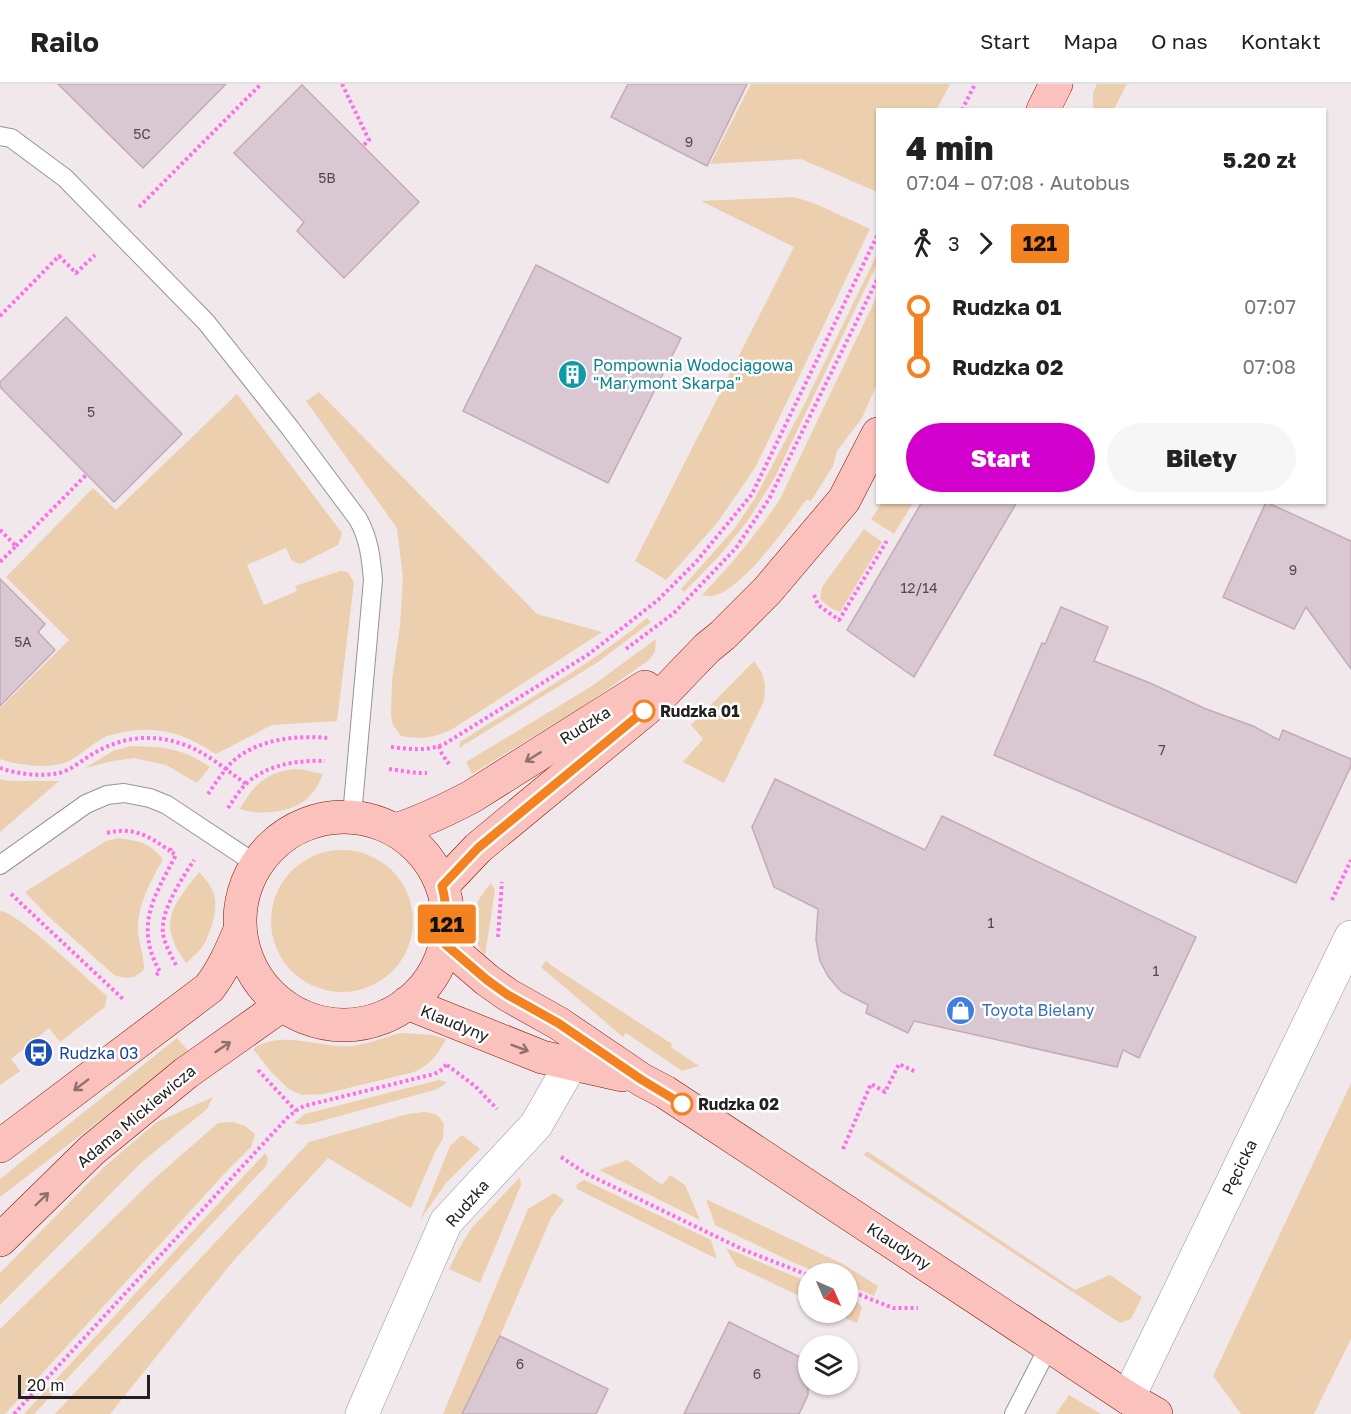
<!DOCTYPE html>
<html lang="pl">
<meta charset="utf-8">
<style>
body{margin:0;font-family:"Golos Text",sans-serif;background:#f6f6f6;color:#222;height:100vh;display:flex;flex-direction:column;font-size:22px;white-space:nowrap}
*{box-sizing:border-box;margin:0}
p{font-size:20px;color:#767676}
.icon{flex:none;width:33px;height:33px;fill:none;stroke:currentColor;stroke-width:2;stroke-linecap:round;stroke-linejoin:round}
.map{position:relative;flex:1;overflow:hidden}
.details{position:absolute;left:876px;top:24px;width:450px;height:396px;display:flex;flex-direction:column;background:#fff;border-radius:0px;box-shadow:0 2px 4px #0004}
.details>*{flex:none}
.badge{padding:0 12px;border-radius:4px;font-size:21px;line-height:39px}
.needle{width:39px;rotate:135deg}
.tools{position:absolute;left:798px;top:1179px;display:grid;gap:12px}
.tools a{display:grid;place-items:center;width:60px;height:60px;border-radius:50%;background:#fff;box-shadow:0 2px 4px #0004;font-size:30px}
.scale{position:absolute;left:18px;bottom:15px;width:132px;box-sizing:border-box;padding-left:6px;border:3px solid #212121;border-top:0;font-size:16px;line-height:21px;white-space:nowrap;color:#212121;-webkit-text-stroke:4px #fff;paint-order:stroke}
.map>.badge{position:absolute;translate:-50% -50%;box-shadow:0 0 0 3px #fff}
.legs{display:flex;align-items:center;gap:9px;height:66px;padding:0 30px;font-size:20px}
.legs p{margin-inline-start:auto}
.overview{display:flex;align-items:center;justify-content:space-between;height:102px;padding:0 30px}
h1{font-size:33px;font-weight:800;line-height:45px}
.primary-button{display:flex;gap:12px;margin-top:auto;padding:12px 30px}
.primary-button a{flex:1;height:69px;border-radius:36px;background:#d200cd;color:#fff;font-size:24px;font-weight:800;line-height:69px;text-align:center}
.primary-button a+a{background:#f6f6f6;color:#222}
ul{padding:0 30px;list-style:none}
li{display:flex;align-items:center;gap:21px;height:60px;font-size:22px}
li i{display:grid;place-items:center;width:9px;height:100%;margin:0 8px;background:currentColor}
li i::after{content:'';width:15px;height:15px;margin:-8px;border:4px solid;border-radius:50%;background:#fff}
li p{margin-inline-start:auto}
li:first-child i{background:linear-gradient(#0000 50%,currentColor 0)}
li:last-child i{background:linear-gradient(currentColor 50%,#0000 0)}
header{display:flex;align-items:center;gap:36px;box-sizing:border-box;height:84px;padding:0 30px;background:#fff;border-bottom:2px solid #e0e0e0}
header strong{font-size:28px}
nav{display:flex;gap:33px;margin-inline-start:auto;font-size:21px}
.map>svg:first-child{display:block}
</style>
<header>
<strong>Railo</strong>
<nav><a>Start</a><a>Mapa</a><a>O nas</a><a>Kontakt</a></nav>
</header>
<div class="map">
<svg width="1351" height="1330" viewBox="0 0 1351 1330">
<rect width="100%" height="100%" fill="#f1e8eb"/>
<g fill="#eccfae">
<polygon points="751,0 950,0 937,25 878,26 877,108 801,75 710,80"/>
<polygon points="1097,0 1127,0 1114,25 1095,25 1093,23 1093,9"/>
<polygon points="794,113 816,120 870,145 755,384 717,439 666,496 635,477 794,163 701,117"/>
<polygon points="877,170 877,180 775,393 749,435 721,470 684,508 681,505 735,444 755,414 804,321"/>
<path d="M877,212v88l-15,34 -25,33 -4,15 -22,35 -5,-1c-18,25 -61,86 -90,95 -4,2 -10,1 -14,0 29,-30 55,-61 78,-96z"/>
<path d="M319,308l218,222 65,18 -151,98c-18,8 -30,10 -50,6l-8,-11 -2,-9 1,-36 8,-54 3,-49 -6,-49 -91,-127z"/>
<path d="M237,310l105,139 -4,12 -37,19 -9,-3 -6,-13 -39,17 17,40 33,-14 -2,-5 45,-15 8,1 6,11 -17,138 -65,4 -56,29c-30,-19 -55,-29 -91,-22 -6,1 -13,2 -18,4 -14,6 -30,23 -43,27 -17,6 -48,2 -64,-4v-51l69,-68 -63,-63 87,-89 23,22z"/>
<polygon points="882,419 913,419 894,450 871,435"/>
<polygon points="864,445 882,458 840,528 831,524 820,515 822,503"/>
<path d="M647,534l4,4 -53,40 -139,86 1,-6c63,-40 129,-76 187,-124z"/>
<polygon points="656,555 655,568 649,576 582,623 472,690 466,678 592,602"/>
<polygon points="754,577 762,589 765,600 764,617 724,699 683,678 703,655 691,641"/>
<path d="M131,662c33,1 51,2 79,21l-13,16 -31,-18 -32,-7 -21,3 -28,7 28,-17z"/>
<path d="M300,685l23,5c-4,9 -8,17 -15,24 -17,15 -47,18 -68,11 14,-26 29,-39 60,-40z"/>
<polygon points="0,695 9,697 59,697 0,748"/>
<path d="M119,754c22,4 28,3 44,21 -12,22 -26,46 -25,72 1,13 6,25 6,38 -9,11 -17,10 -30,6l-66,-59 -23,-24 81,-51z"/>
<circle cx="342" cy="837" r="71"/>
<path d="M199,788c7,7 15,17 16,28 2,13 -5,35 -12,46 -5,6 -11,12 -17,17 -29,-41 -14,-56 13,-91z"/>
<path d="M491,799l4,7 -10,66c-12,-13 -14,-36 -8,-52 3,-8 9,-14 14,-21z"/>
<path d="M0,827c18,1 89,70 107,85l-2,11 -45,35 -11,-14 -38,31 9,12 -20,14z"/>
<polygon points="546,877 558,886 672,960 671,963 699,982 682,987 626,949 623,953 541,883"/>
<path d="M401,949l32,2 13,4c-9,17 -15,25 -32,33l-90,22 -22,1 -13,-6 -16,-15 -20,-25c29,-20 65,-1 97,-3 17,-1 34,-9 51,-13z"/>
<polygon points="177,954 189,968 0,1113 0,1095"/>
<polygon points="439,996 447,998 438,1005 314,1039 301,1041 294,1039 305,1030"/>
<polygon points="1351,999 1351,1255 1314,1330 1241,1330 1213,1292"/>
<polygon points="213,1013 207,1025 143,1077 0,1221 0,1189 104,1083 157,1038"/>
<polygon points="425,1028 435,1030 440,1034 444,1040 443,1054 434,1070 411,1124 328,1074 234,1176 110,1330 55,1330 309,1058 408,1030"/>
<polygon points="233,1038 245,1042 255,1050 251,1063 226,1088 5,1330 0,1330 0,1245 155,1094 218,1039"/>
<polygon points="462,1051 480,1065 446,1099 420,1136 450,1062"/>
<polygon points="867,1067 1075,1206 1110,1191 1142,1213 1131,1235 1120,1239 864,1071"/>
<polygon points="265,1069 268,1074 266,1082 34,1330 24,1330"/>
<polygon points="627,1076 662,1101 670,1091 685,1101 700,1136 599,1086"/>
<polygon points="520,1093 521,1101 480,1199 449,1185 459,1165 470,1146"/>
<polygon points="584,1096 711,1156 717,1175 577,1105 576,1101"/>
<polygon points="554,1109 564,1116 551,1134 500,1252 462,1330 443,1330 528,1125"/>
<polygon points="706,1115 843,1180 878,1202 874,1212 848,1201 848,1190 819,1189 792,1178 715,1141"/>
<polygon points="726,1164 808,1198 808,1216 736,1182"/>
<polygon points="848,1215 859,1219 862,1224 857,1239 834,1229 848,1228"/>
<polygon points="1069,1311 1101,1330 1056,1330"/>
</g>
<g fill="#d9c8d1" stroke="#c4aab8" stroke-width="1.5">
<polygon points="58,0 226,0 143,84"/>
<polygon points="628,0 747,0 707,82 611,33"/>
<polygon points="302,1 419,118 344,194 297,147 304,138 234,69"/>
<polygon points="536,181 681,254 608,399 463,327"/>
<polygon points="66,233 182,350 114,418 0,303 0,298"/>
<polygon points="922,418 1017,418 914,593 847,546"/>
<polygon points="1266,418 1351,457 1351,585 1306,523 1294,545 1223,513"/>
<polygon points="0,495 45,540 38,548 55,566 0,622"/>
<polygon points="1061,523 1108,543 1094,577 1150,599 1206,625 1253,642 1279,656 1283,646 1351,675 1351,682 1296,799 994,671 1042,559 1045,560"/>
<polygon points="775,695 925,766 942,732 1196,853 1139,974 1123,966 1117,983 914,937 908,949 866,929 868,921 842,908 837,903 828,892 820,877 816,856 818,825 774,803 752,743"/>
<polygon points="729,1238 808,1277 808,1311 799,1330 684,1330"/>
<polygon points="500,1252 608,1305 596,1330 462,1330"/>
</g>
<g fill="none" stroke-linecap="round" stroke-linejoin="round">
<defs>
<g id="lane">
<path d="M0,52l11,2 54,40 141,144 84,106 68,91c11,20 13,38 15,61l-21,236"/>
<polyline points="0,781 86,720 107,711 124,709 150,714 167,721 256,780"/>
<polyline points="1014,1330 1049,1262"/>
</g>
<g id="street">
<polyline points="1128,1314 1351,853"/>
<polyline points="362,1330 446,1138 536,1041 571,980 583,956"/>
</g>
<g id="secondary">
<polyline points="1043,26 1056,0"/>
<circle cx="344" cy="837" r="104"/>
<path d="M395,746c27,-8 51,-20 76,-33l174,-110"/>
<polyline points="442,802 478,764 496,749 656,617 707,564 723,551 767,507 844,416 878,350"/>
<polyline points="445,860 487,896 508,911 558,939 642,996 665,1008 1128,1314 1156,1330"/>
<polyline points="407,919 542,973 622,991"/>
<path d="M0,1062l209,-158c14,-18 22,-37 31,-58"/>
<polyline points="0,1156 92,1066 186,989 282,921"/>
</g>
</defs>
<use href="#lane" stroke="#959595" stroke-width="20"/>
<use href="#street" stroke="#959595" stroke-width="34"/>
<use href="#secondary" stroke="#7d1303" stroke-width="34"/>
<g stroke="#fc6eea" stroke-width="4" stroke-dasharray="3 3" stroke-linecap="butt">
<polyline points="342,0 369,56 363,62"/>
<polyline points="962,26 975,0"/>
<polyline points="139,123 261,0"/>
<polyline points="0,232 59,172 76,189 95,171"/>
<polyline points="0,446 16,462 0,478"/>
<polyline points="16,462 87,390"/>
<polyline points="814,511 818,521 839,536 888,455"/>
<polyline points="626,565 674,529 736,464 769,415 878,194"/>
<polyline points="439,662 442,670 449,680"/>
<path d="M391,663c19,2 37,5 55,-4l143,-89 69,-54 38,-38 56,-68 126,-260"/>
<path d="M0,684c17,6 41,9 59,5 12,-3 22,-12 32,-18 27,-17 58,-22 88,-12 25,7 46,26 67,41"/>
<polyline points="389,685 417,689 427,689"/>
<path d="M208,710c7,-10 14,-21 22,-30 25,-25 66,-29 98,-26"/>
<path d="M228,724c6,-9 12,-19 20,-26 21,-18 51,-22 77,-21"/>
<path d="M107,749c26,-7 42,3 63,18"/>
<polyline points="11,810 124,916"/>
<polyline points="1332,816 1351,776"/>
<polyline points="498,853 502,798"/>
<path d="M176,881c-5,-10 -11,-20 -13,-31 -3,-24 19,-55 31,-74"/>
<path d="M156,891l4,-3c-26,-46 -6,-75 16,-117l-6,-4 1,-3"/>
<polyline points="447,981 475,1002 497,1025"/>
<polyline points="258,986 296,1027"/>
<polyline points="843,1065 871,1000 885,1008 899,980 916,988"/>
<polyline points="561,1073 585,1089 744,1166 808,1191"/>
<polyline points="848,1206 893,1224 918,1224"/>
<polyline points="14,1330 287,1034 297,1026 304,1022 434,990 440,987 448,979"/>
</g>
<use href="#lane" stroke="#fff" stroke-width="18"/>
<use href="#street" stroke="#fff" stroke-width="33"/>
<use href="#secondary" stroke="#fbc1bc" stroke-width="33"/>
</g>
<defs><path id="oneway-shaft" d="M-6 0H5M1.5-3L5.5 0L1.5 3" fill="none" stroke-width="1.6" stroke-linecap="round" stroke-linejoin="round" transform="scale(1.5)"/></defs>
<g stroke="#8e716e">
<use href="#oneway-shaft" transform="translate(533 673) rotate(148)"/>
<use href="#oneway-shaft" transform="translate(223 963) rotate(-34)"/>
<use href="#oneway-shaft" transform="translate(520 964) rotate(21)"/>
<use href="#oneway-shaft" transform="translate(81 1001) rotate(143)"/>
<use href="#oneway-shaft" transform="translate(42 1115) rotate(-44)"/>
</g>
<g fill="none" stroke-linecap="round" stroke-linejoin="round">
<defs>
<path id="line-1" d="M644,627l-148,122 -18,15 -36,38c5,20 6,37 3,58l42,36 21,15 50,28 84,57 40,24"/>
</defs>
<use href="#line-1" stroke="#fff" stroke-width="14"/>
<use href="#line-1" stroke="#f58220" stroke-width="9"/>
</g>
<defs>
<symbol id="building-disc" viewBox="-11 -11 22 22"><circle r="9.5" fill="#0f9aa8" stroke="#fff"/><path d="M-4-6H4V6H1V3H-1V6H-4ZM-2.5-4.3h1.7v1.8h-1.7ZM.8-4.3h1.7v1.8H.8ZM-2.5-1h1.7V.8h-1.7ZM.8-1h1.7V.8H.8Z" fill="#fff"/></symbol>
<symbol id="shop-disc" viewBox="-11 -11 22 22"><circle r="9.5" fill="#3f7fe0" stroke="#fff"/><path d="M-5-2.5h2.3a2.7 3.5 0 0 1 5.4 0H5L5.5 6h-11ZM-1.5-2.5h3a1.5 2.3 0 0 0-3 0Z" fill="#fff"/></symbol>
<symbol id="bus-disc" viewBox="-11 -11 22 22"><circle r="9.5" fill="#1a4fb4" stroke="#fff"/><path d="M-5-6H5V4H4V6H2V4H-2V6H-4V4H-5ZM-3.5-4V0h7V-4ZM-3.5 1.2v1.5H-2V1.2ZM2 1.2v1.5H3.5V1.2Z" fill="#fff"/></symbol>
</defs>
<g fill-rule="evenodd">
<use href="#building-disc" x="556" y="274" width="33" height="33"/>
<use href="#shop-disc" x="944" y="910" width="33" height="33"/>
<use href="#bus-disc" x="22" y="952" width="33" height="33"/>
</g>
<g fill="#fff" stroke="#f58220" stroke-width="3">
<circle cx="644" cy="627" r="10"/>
<circle cx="682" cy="1020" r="10"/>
</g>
<g text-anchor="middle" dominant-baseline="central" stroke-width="5" stroke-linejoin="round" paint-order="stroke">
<g font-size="14" fill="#4f4b4d">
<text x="142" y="49">5C</text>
<text x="689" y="57">9</text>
<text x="327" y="93">5B</text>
<text x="91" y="327">5</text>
<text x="1293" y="485">9</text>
<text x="919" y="503">12/14</text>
<text x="23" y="557">5A</text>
<text x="1162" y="665">7</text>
<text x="991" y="838">1</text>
<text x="1156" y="886">1</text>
<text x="520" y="1279">6</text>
<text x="757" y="1289">6</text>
</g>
<g font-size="16" fill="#0d838f" stroke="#fff" text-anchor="start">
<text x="593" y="281">Pompownia Wodociągowa<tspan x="593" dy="18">"Marymont Skarpa"</tspan></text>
</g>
<g font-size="16" font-weight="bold" fill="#212121" stroke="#fff" text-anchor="start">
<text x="660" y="627">Rudzka 01</text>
<text x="698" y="1020">Rudzka 02</text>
</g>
<g font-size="16" fill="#212121" stroke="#fff">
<text transform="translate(585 641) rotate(-32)">Rudzka</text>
<text transform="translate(455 939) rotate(22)">Klaudyny</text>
<text transform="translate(136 1032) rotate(-40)">Adama Mickiewicza</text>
<text transform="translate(1239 1083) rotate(-64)">Pęcicka</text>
<text transform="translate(467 1119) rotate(-49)">Rudzka</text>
<text transform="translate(899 1162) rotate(33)">Klaudyny</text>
</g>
<g font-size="16" fill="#366cbe" stroke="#fff" text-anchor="start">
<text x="982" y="926">Toyota Bielany</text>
</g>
<g font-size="16" fill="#164399" stroke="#fff" text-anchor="start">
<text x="59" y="969">Rudzka 03</text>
</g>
</g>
</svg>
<div class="tools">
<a><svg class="needle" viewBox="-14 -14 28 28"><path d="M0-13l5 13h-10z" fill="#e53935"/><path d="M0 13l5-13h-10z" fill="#767676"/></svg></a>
<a><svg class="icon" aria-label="layers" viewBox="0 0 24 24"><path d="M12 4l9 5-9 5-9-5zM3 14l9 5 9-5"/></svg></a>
</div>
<div class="scale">20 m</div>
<b class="badge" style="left:447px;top:840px;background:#f58220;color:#111">121</b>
<section class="details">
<div class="overview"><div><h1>4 min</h1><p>07:04 – 07:08 · Autobus</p></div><b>5.20 zł</b></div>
<div class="legs"><svg class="icon" aria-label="walk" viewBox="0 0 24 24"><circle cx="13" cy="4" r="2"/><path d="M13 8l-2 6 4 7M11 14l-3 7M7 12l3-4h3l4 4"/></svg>3<svg class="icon" aria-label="forward" viewBox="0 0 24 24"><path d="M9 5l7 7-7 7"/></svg><b class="badge" style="background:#f58220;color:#111">121</b></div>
<ul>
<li><i style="color:#f58220"></i><b>Rudzka 01</b><p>07:07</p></li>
<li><i style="color:#f58220"></i><b>Rudzka 02</b><p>07:08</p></li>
</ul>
<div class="primary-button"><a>Start</a><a>Bilety</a></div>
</section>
</div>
